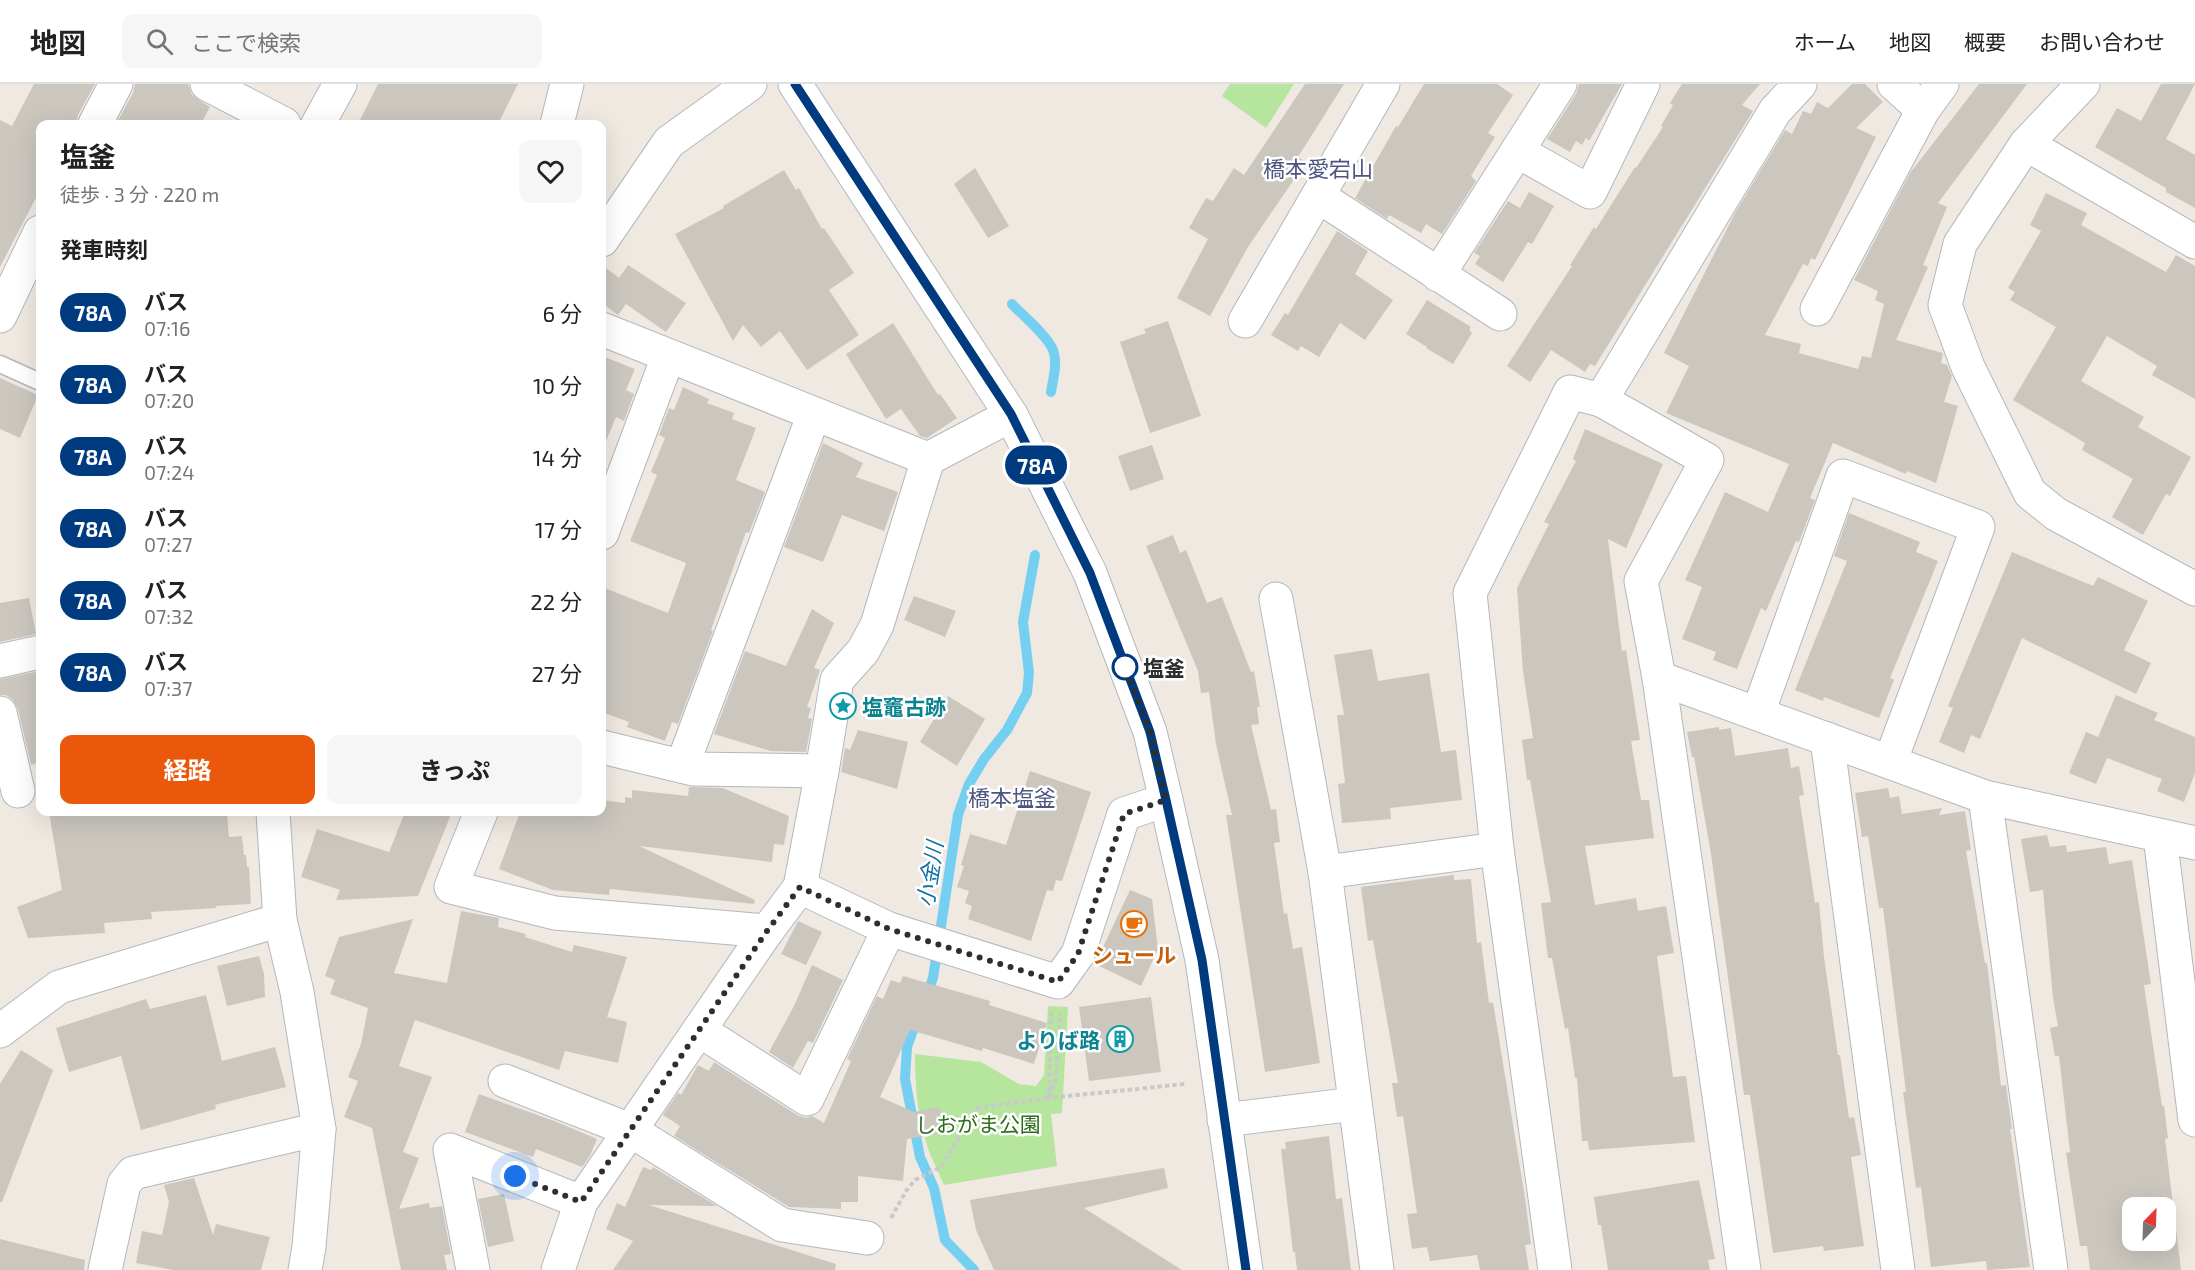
<!DOCTYPE html>
<html lang="ja">
<meta charset="utf-8">
<style>
body{margin:0;font-family:"Exo 2","Noto Sans JP",sans-serif;background:#f6f6f6;color:#222;height:100vh;display:flex;flex-direction:column;font-size:22px;white-space:nowrap}
*{box-sizing:border-box;margin:0}
p{font-size:20px;color:#767676}
.icon{flex:none;width:33px;height:33px;fill:none;stroke:currentColor;stroke-width:2;stroke-linecap:round;stroke-linejoin:round}
.map{position:relative;flex:1;overflow:hidden}
.panel{position:absolute;left:36px;top:36px;width:570px;height:696px;display:flex;flex-direction:column;background:#fff;border-radius:12px;box-shadow:0 6px 24px #0002}
.panel>*{flex:none}
.badge{padding:0 12px;border-radius:20px;font-size:21px;line-height:39px}
.needle{width:39px;rotate:23deg}
.buttons{position:absolute;left:2122px;top:1113px;display:grid;gap:12px}
.buttons a{display:grid;place-items:center;width:54px;height:54px;border-radius:12px;background:#fff;box-shadow:0 6px 24px #0002;font-size:30px}
.you{position:absolute;width:30px;height:30px;margin:-15px;border:4px solid #fff;border-radius:50%;background:#1a73e8;box-shadow:0 0 0 9px #1a73e833}
.map>.badge{position:absolute;translate:-50% -50%;box-shadow:0 0 0 3px #fff}
h2{padding:0 24px;font-size:22px;line-height:54px}
.round{display:grid;place-items:center;flex:none;width:63px;height:63px;border-radius:12px;background:#f6f6f6}
.headline{display:flex;align-items:center;justify-content:space-between;height:102px;padding:0 24px}
h1{font-size:28px;font-weight:700;line-height:45px}
.cta{display:flex;gap:12px;margin-top:auto;padding:12px 24px}
.cta a{flex:1;height:69px;border-radius:12px;background:#ea580c;color:#fff;font-size:24px;font-weight:700;line-height:69px;text-align:center}
.cta a+a{background:#f6f6f6;color:#222}
ul{padding:0;list-style:none}
li{display:flex;align-items:center;gap:18px;height:72px;padding:0 24px}
li div{flex:1}
li b{display:block;font-size:22px}
li em{font-style:normal}
li .badge{min-width:66px;font-weight:700;text-align:center}
header{display:flex;align-items:center;gap:36px;box-sizing:border-box;height:84px;padding:0 30px;background:#fff;border-bottom:2px solid #e0e0e0}
header strong{font-size:28px}
nav{display:flex;gap:33px;margin-inline-start:auto;font-size:21px}
.search{width:420px;height:54px;background:#f6f6f6;display:flex;align-items:center;gap:15px;box-sizing:border-box;padding:0 21px;border-radius:12px;color:#767676;font-size:22px}
.map>svg:first-child{display:block}
</style>
<header>
<strong>地図</strong>
<div class="search"><svg class="icon" aria-label="search" viewBox="0 0 24 24"><circle cx="10" cy="10" r="6"/><path d="M15 15l6 6"/></svg>ここで検索</div>
<nav><a>ホーム</a><a>地図</a><a>概要</a><a>お問い合わせ</a></nav>
</header>
<div class="map">
<svg width="2195" height="1186" viewBox="0 0 2195 1186">
<rect width="100%" height="100%" fill="#efe9e1"/>
<g fill="#b6e59e">
<polygon points="1230,0 1294,0 1266,44 1222,12"/>
<path d="M1048,922l20,1 -6,106 -11,1 6,52 -113,19c-6,-14 -14,-29 -18,-43 -9,-29 -11,-58 -11,-88l66,8 38,22 17,2 8,-11z"/>
</g>
<g fill="none" stroke-linecap="round" stroke-linejoin="round">
<g stroke="#75cff0" stroke-width="10">
<path d="M1012,220c11,12 35,31 41,46 5,13 0,29 -2,42"/>
<polyline points="926,912 933,894 958,731 969,700 984,675 1007,646 1027,609 1029,589 1023,538 1035,471"/>
<polyline points="917,935 907,963 905,995 920,1073 934,1104 945,1156 974,1186"/>
</g>
</g>
<g fill="#cbc7bf" fill-rule="evenodd">
<polygon points="34,0 95,0 78,31 76,40 40,40 40,106 0,183 0,36 12,42"/>
<polygon points="135,0 188,0 192,11 210,23 201,40 116,40 133,9"/>
<polygon points="378,0 518,0 498,40 358,40"/>
<polygon points="1305,0 1344,0 1298,73 1306,78 1248,163 1210,232 1177,214 1208,155 1189,144 1206,114 1213,117 1234,84 1244,91"/>
<polygon points="1424,0 1497,0 1513,11 1488,49 1495,53 1471,92 1476,97 1442,150 1426,140 1421,149 1389,131 1387,135 1355,114 1396,42 1398,43"/>
<polygon points="1579,0 1622,0 1589,57 1586,54 1582,61 1576,57 1570,68 1547,55 1576,10"/>
<polygon points="1682,0 1760,0 1742,21 1753,27 1595,282 1590,280 1585,288 1551,266 1530,298 1507,282 1572,182 1570,181 1594,143 1596,145 1635,83 1636,84 1663,43 1661,42 1673,21 1670,19"/>
<polygon points="1852,0 1865,0 1883,18 1856,44 1876,53 1815,176 1811,174 1808,182 1803,180 1765,251 1801,260 1799,269 1858,285 1862,272 1871,274 1884,220 1875,216 1878,207 1854,196 1910,89 1979,0 2027,0 1938,119 1947,123 1923,181 1928,183 1896,256 1943,269 1941,279 1947,281 1952,292 1944,318 1958,322 1936,399 1907,387 1906,390 1833,359 1810,414 1815,416 1799,458 1796,457 1766,527 1761,524 1737,585 1713,576 1716,568 1682,555 1702,503 1685,496 1725,408 1768,428 1789,380 1666,329 1689,282 1664,269 1735,129 1785,46 1792,50 1803,27 1811,30 1817,18 1828,24"/>
<polygon points="2161,0 2195,0 2166,55 2195,71 2195,124 2166,108 2166,104 2095,63 2117,24 2141,37"/>
<polygon points="975,84 1009,142 988,154 954,100"/>
<polygon points="784,86 796,106 799,104 822,145 824,144 854,189 829,206 859,251 807,286 780,247 761,263 743,241 733,257 675,150 724,124 723,122"/>
<polygon points="1529,108 1554,122 1532,160 1528,158 1503,198 1475,180 1480,172 1474,169 1508,117 1520,124"/>
<polygon points="2046,109 2087,129 2081,141 2166,188 2176,171 2195,182 2195,315 2152,291 2157,282 2107,252 2081,297 2144,333 2138,343 2191,373 2170,412 2166,410 2143,451 2112,433 2133,395 2082,366 2085,359 2013,316 2056,243 2010,216 2015,208 2008,204 2041,147 2030,141"/>
<polygon points="1337,147 1368,167 1355,190 1393,216 1365,256 1340,239 1319,273 1301,262 1298,267 1271,251 1285,229 1288,231"/>
<polygon points="602,181 619,194 628,181 686,219 666,248 626,220 618,231 602,219"/>
<polygon points="1427,216 1471,243 1469,246 1472,249 1453,280 1426,264 1427,263 1406,250"/>
<polygon points="1168,237 1201,332 1150,349 1120,258 1146,249 1144,245"/>
<polygon points="893,239 938,311 940,310 957,334 927,354 920,352 901,325 886,335 846,270"/>
<polygon points="602,272 635,285 626,306 634,310 624,337 616,333 603,364 602,364"/>
<polygon points="0,294 38,311 20,354 0,345"/>
<polygon points="683,303 709,315 707,319 734,329 732,335 756,344 736,396 765,408 749,449 746,448 711,546 713,547 678,640 672,638 665,657 627,643 629,638 602,628 602,503 668,529 686,479 630,457 657,391 651,388 665,354 659,351 669,324 674,326"/>
<polygon points="1585,345 1663,380 1626,464 1608,455 1622,567 1626,566 1640,656 1631,657 1641,716 1649,716 1654,754 1585,762 1595,821 1636,814 1638,827 1666,822 1674,869 1657,872 1673,993 1686,992 1695,1058 1589,1066 1588,1057 1582,1057 1577,994 1575,994 1568,944 1565,945 1552,874 1548,874 1541,819 1551,818 1530,696 1527,696 1522,656 1533,654 1523,587 1517,504 1549,440 1544,438 1576,377 1573,375"/>
<polygon points="823,359 863,379 856,393 898,408 884,447 842,431 823,478 784,463"/>
<polygon points="1152,361 1164,395 1130,407 1118,372"/>
<polygon points="1849,429 1920,458 1916,468 1938,477 1890,594 1894,596 1879,634 1824,613 1823,617 1795,606 1847,477 1834,472"/>
<polygon points="1173,451 1180,469 1186,466 1207,519 1222,513 1251,588 1254,587 1260,623 1257,623 1259,640 1251,641 1271,726 1276,725 1280,758 1274,759 1284,830 1287,829 1293,865 1302,863 1320,979 1265,988 1226,731 1232,731 1216,660 1209,608 1201,609 1198,587 1146,462"/>
<polygon points="2012,468 2093,502 2098,493 2148,517 2124,566 2151,579 2136,610 2022,554 1980,655 1971,651 1964,669 1939,658 1953,624 1948,622"/>
<polygon points="914,512 956,527 945,553 904,536"/>
<polygon points="29,514 36,550 0,558 0,519"/>
<polygon points="812,525 834,539 814,584 820,586 807,623 811,624 808,634 812,635 806,668 771,667 714,650 745,567 786,582"/>
<polygon points="1372,565 1378,597 1429,589 1441,668 1456,666 1462,716 1390,724 1391,735 1342,739 1338,700 1345,699 1337,631 1344,631 1334,571"/>
<polygon points="40,587 40,678 31,681 18,625 13,616 6,611 0,611 0,595"/>
<polygon points="2116,611 2158,629 2154,636 2195,653 2195,689 2184,718 2157,707 2162,695 2107,674 2096,700 2069,689 2086,648 2098,653"/>
<polygon points="948,612 985,635 957,682 920,658"/>
<polygon points="1719,643 1719,646 1731,644 1735,672 1788,664 1791,684 1799,682 1804,711 1799,712 1815,819 1819,818 1824,873 1838,971 1840,971 1849,1034 1854,1033 1861,1071 1851,1073 1864,1162 1824,1167 1823,1162 1773,1169 1750,1011 1744,1011 1711,770 1694,673 1692,673 1687,648"/>
<polygon points="858,646 908,658 897,705 841,688 845,664 850,666"/>
<polygon points="1030,687 1091,708 1062,797 1056,796 1053,807 1047,806 1031,857 968,835 972,822 965,819 969,807 957,803 964,782 961,781 970,750 1006,761"/>
<polygon points="689,703 723,704 789,732 784,761 774,760 772,778 639,762 755,816 754,820 610,805 609,811 553,806 499,785 520,728 602,728 602,716 625,719 625,713 632,714 632,706 688,712"/>
<polygon points="1888,704 1890,714 1899,712 1902,730 1942,724 1939,731 1965,727 1971,766 1966,767 1985,879 1987,879 2001,1002 2006,1001 2012,1045 2010,1045 2030,1183 1987,1186 1986,1177 1931,1183 1921,1103 1916,1104 1903,1008 1906,1008 1883,824 1879,824 1868,752 1862,753 1855,709"/>
<polygon points="49,728 227,728 229,753 242,752 244,771 246,771 247,783 249,783 251,820 216,822 216,824 151,828 152,835 104,839 105,849 28,854 17,823 62,806"/>
<polygon points="405,728 452,728 418,812 336,816 340,806 301,793 317,745 389,768"/>
<path d="M2047,751l3,12 16,-2 1,7 39,-5 3,17 23,-4 19,124 -7,1 18,121h2l4,32 -3,1 16,131h-91l-3,-24h-7l-14,-93 4,-1 -11,-96h-4l-5,-28 8,-2 -5,-28 -10,-108 -13,2 -9,-53zM2133,1124h33v32h-33z"/>
<polygon points="1454,791 1454,796 1471,795 1477,859 1481,858 1489,919 1493,918 1525,1114 1531,1160 1525,1161 1529,1186 1480,1186 1477,1171 1430,1177 1427,1163 1412,1165 1407,1130 1417,1129 1403,1032 1397,1033 1392,999 1398,999 1373,856 1368,857 1361,803"/>
<polygon points="1130,806 1152,815 1158,865 1141,902 1095,880"/>
<polygon points="461,827 499,834 498,843 526,850 525,853 572,868 574,861 627,873 607,933 627,938 618,979 565,967 559,986 415,936 399,982 432,993 403,1068 419,1074 399,1125 429,1119 430,1124 442,1122 451,1170 444,1171 447,1186 401,1186 372,1044 344,1033 358,997 348,993 361,960 368,924 330,910 335,896 325,892 339,853 413,835 394,889 447,899"/>
<polygon points="798,837 822,848 806,881 781,870"/>
<polygon points="259,872 264,890 265,913 227,922 217,882"/>
<polygon points="812,881 843,896 813,959 808,957 793,984 769,968 794,922"/>
<polygon points="903,892 990,917 989,921 1047,939 1034,980 983,964 982,967 910,946 880,1013 914,1028 940,1023 944,1049 907,1055 903,1097 858,1092 858,1118 841,1118 841,1125 789,1123 674,1052 680,1042 663,1031 678,1009 681,1011 698,981 709,987 714,978 797,1031 806,1034 812,1032 824,1039 851,977 847,975 877,912 883,915 891,896 900,899"/>
<polygon points="206,911 222,977 275,963 286,1003 215,1021 216,1025 141,1046 121,972 69,988 56,944 146,915 150,925"/>
<polygon points="1151,913 1161,988 1089,997 1079,923"/>
<polygon points="21,966 53,986 2,1118 0,1118 0,1000"/>
<polygon points="479,1010 557,1038 597,1055 590,1072 582,1083 536,1065 533,1073 465,1048"/>
<polygon points="1329,1052 1336,1115 1342,1114 1351,1186 1297,1186 1295,1168 1293,1168 1281,1065 1286,1065 1285,1058"/>
<polygon points="643,1083 651,1086 653,1083 717,1122 649,1121 836,1180 835,1186 613,1186 633,1157 606,1145 617,1119 625,1123"/>
<polygon points="1164,1084 1168,1104 1084,1124 1182,1186 994,1186 976,1146 970,1116"/>
<polygon points="194,1094 213,1151 216,1140 270,1153 261,1186 173,1186 136,1179 142,1147 162,1151 169,1118 164,1101"/>
<polygon points="1699,1096 1715,1175 1708,1176 1710,1186 1608,1186 1601,1141 1598,1141 1594,1113"/>
<polygon points="504,1110 514,1157 488,1163 478,1115"/>
<polygon points="0,1155 85,1176 84,1186 0,1186"/>
</g>
<g fill="none" stroke-linecap="round" stroke-linejoin="round">
<defs>
<polyline id="lane" points="0,280 40,298"/>
<g id="street">
<polyline points="207,0 284,40"/>
<polyline points="1894,0 1923,26"/>
<polyline points="2083,0 2026,60 1960,160 1945,221 1968,283 2030,409 2056,430 2195,505"/>
<polyline points="95,40 116,0"/>
<polyline points="318,40 340,0"/>
<polyline points="557,40 567,0"/>
<polyline points="2026,60 2195,158"/>
<polyline points="1517,67 1590,108 1643,0"/>
<polyline points="1318,112 1500,230"/>
<polyline points="602,156 669,58 750,0"/>
<polyline points="1438,191 1560,0"/>
<polyline points="1817,225 1923,26 1942,0"/>
<polyline points="0,232 40,148"/>
<polyline points="1245,237 1383,0"/>
<polyline points="1601,316 1775,27 1800,0"/>
<polyline points="928,375 1011,331"/>
<polyline points="602,449 668,273"/>
<polyline points="1276,515 1325,788"/>
<polyline points="0,577 40,568"/>
<polyline points="1659,594 1985,713 2195,759"/>
<polyline points="0,629 18,707"/>
<polyline points="1758,629 1843,392 1978,443 1890,678"/>
<polyline points="1827,655 1898,1186"/>
<polyline points="602,663 693,685 822,687"/>
<polyline points="682,682 814,330"/>
<polyline points="1985,713 2051,1186"/>
<polyline points="273,728 280,836 297,908 319,1045 309,1163 305,1186"/>
<polyline points="481,728 451,803 555,829 767,847"/>
<polyline points="2160,752 2195,1036"/>
<polyline points="1497,765 1555,1186"/>
<polyline points="800,803 889,845 1058,898 1078,870 1124,730 1166,716"/>
<polyline points="699,946 807,1015 889,845"/>
<polyline points="0,947 59,903 280,836"/>
<polyline points="505,997 630,1046 782,1141 867,1154"/>
<polyline points="1224,1036 1355,1020"/>
<polyline points="105,1186 124,1100 133,1089 319,1045"/>
<polyline points="473,1186 450,1066 581,1118"/>
<polyline points="558,1186 581,1118 767,847 800,803 822,687 837,596 863,567 877,541 928,375 602,245"/>
<polyline points="1377,1186 1325,788 1497,765 1470,509 1570,308 1601,316 1707,376 1641,497 1659,594 1744,1186"/>
</g>
<polyline id="secondary" points="795,0 1011,331 1090,489 1150,648 1166,716 1202,876 1246,1186"/>
</defs>
<use href="#lane" stroke="#b4b7c1" stroke-width="19"/>
<use href="#street" stroke="#b4b7c1" stroke-width="35"/>
<use href="#secondary" stroke="#b4b7c1" stroke-width="35"/>
<g stroke="#c9c9c9" stroke-width="4" stroke-dasharray="4.5 3" stroke-linecap="butt">
<polyline points="1051,928 1049,1014 1185,1000"/>
<polyline points="891,1134 906,1107 915,1096 941,1083 977,1024 1049,1014 1056,995 1060,929"/>
</g>
<use href="#lane" stroke="#fff" stroke-width="16"/>
<use href="#street" stroke="#fff" stroke-width="33"/>
<use href="#secondary" stroke="#fff" stroke-width="33"/>
</g>
<g fill="none" stroke-linecap="round" stroke-linejoin="round">
<defs>
<polyline id="line" points="795,0 1011,330 1090,489 1150,648 1166,716 1202,876 1246,1186"/>
</defs>
<use href="#line" stroke="#fff" stroke-width="14"/>
<use href="#line" stroke="#003b80" stroke-width="9"/>
<polyline stroke="#2e2e2e" stroke-width="6" stroke-dasharray="0 10.8" points="515,1092 581,1118 767,847 800,803 889,845 1058,898 1078,870 1124,730 1166,716 1150,648 1125,583"/>
</g>
<defs>
<symbol id="sight-ring" viewBox="-11 -11 22 22"><circle r="9.5" fill="#fff" stroke="#0f9aa8" stroke-width="1.5"/><path d="M0-6L1.8-2.2L6-1.7L2.9 1.2L3.7 5.4L0 3.3L-3.7 5.4L-2.9 1.2L-6-1.7L-1.8-2.2Z" fill="#0f9aa8"/></symbol>
<symbol id="cafe-ring" viewBox="-11 -11 22 22"><circle r="9.5" fill="#fff" stroke="#e8710a" stroke-width="1.5"/><path d="M-5.5-4.5H6V0H3Q3 3.5 0 3.5H-2.5Q-5.5 3.5-5.5 0ZM3-3.2v2h1.7v-2ZM-6 4.5H4V6H-6Z" fill="#e8710a"/></symbol>
<symbol id="building-ring" viewBox="-11 -11 22 22"><circle r="9.5" fill="#fff" stroke="#0f9aa8" stroke-width="1.5"/><path d="M-4-6H4V6H1V3H-1V6H-4ZM-2.5-4.3h1.7v1.8h-1.7ZM.8-4.3h1.7v1.8H.8ZM-2.5-1h1.7V.8h-1.7ZM.8-1h1.7V.8H.8Z" fill="#0f9aa8"/></symbol>
</defs>
<g fill-rule="evenodd">
<use href="#sight-ring" x="828" y="607" width="30" height="30"/>
<use href="#cafe-ring" x="1119" y="825" width="30" height="30"/>
<use href="#building-ring" x="1105" y="940" width="30" height="30"/>
</g>
<circle fill="#fff" stroke="#003b80" stroke-width="3" cx="1125" cy="583" r="12"/>
<g text-anchor="middle" dominant-baseline="central" stroke-width="5" stroke-linejoin="round" paint-order="stroke">
<g font-size="21" font-weight="bold" fill="#2e2e2e" stroke="#fff" text-anchor="start">
<text x="1143" y="583">塩釜</text>
</g>
<g font-size="21" font-weight="bold" fill="#0d838f" stroke="#fff" text-anchor="start">
<text x="862" y="622">塩竈古跡</text>
<text x="1100" y="955" text-anchor="end">よりば路</text>
</g>
<g font-size="21" font-weight="bold" fill="#c56008" stroke="#fff">
<text x="1134" y="870">シュール</text>
</g>
<g font-size="21" fill="#2c6e1b" stroke="#fff">
<text x="978" y="1039">しおがま公園</text>
</g>
<g font-size="22" fill="#4d5680" stroke="#fff">
<text x="1318" y="84">橋本愛宕山</text>
<text x="1012" y="713">橋本塩釜</text>
</g>
<g font-size="22" font-style="italic" fill="#0d6fa3" stroke="#fff">
<text transform="translate(929 790) rotate(-81)">小金川</text>
</g>
</g>
</svg>
<div class="buttons">
<a><svg class="needle" viewBox="-14 -14 28 28"><path d="M0-13l5 13h-10z" fill="#e53935"/><path d="M0 13l5-13h-10z" fill="#767676"/></svg></a>
</div>
<div class="you" style="left:515px;top:1092px"></div>
<b class="badge" style="left:1036px;top:381px;background:#003b80;color:#fff">78A</b>
<section class="panel">
<div class="headline"><div><h1>塩釜</h1><p>徒歩 · 3 分 · 220 m</p></div><a class="round"><svg class="icon" aria-label="heart" viewBox="0 0 24 24"><path d="M12 20l-8-8c-3-5 5-10 8-4 3-6 11-1 8 4z"/></svg></a></div>
<h2>発車時刻</h2>
<ul>
<li><span class="badge" style="background:#003b80;color:#fff">78A</span><div><b>バス</b><p>07:16</p></div><em>6 分</em></li>
<li><span class="badge" style="background:#003b80;color:#fff">78A</span><div><b>バス</b><p>07:20</p></div><em>10 分</em></li>
<li><span class="badge" style="background:#003b80;color:#fff">78A</span><div><b>バス</b><p>07:24</p></div><em>14 分</em></li>
<li><span class="badge" style="background:#003b80;color:#fff">78A</span><div><b>バス</b><p>07:27</p></div><em>17 分</em></li>
<li><span class="badge" style="background:#003b80;color:#fff">78A</span><div><b>バス</b><p>07:32</p></div><em>22 分</em></li>
<li><span class="badge" style="background:#003b80;color:#fff">78A</span><div><b>バス</b><p>07:37</p></div><em>27 分</em></li>
</ul>
<div class="cta"><a>経路</a><a>きっぷ</a></div>
</section>
</div>
